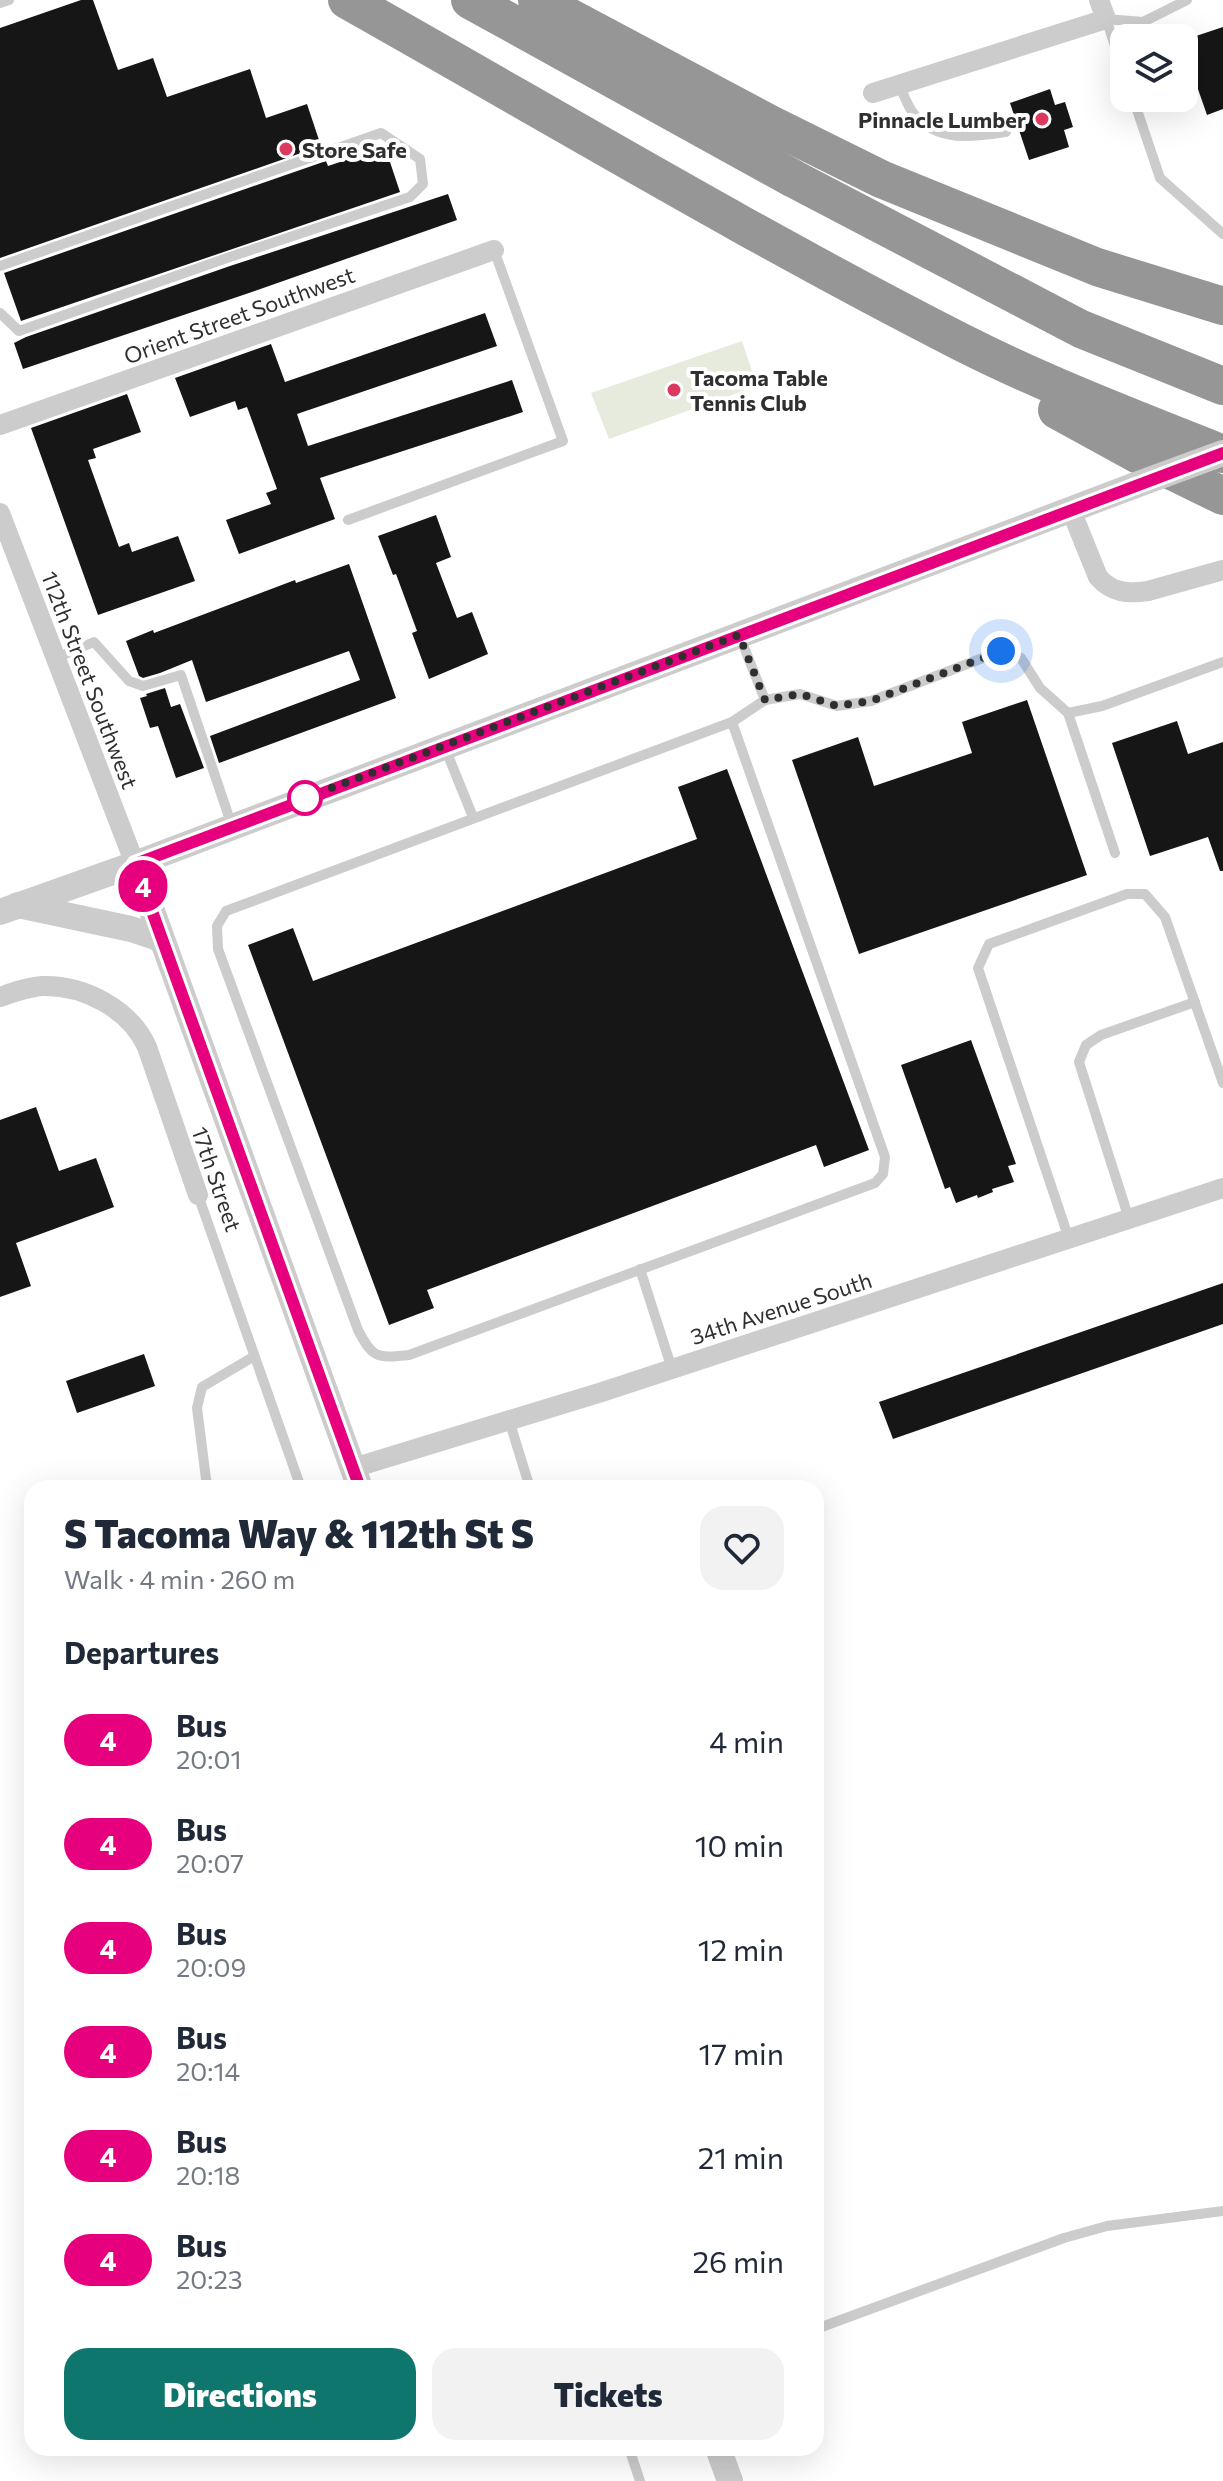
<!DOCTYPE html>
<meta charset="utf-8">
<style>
body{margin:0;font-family:Commissioner,sans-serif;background:#f2f2f3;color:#1f2937;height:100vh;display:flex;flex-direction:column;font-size:30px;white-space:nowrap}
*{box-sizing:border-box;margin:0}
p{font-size:26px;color:#747a83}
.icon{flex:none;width:44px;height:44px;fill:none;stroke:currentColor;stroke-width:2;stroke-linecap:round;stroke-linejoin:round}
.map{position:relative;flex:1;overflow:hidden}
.panel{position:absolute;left:24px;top:1480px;width:800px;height:976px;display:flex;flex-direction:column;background:#fff;border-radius:24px;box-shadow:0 8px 32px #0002}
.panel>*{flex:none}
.badge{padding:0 16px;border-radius:26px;font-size:28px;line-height:52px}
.tools{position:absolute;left:1110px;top:24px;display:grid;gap:16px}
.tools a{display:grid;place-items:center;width:88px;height:88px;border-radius:16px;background:#fff;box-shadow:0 8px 32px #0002;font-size:40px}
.you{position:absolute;width:40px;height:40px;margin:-20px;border:6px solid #fff;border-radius:50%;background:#1a73e8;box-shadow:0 0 0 12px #1a73e833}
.map>.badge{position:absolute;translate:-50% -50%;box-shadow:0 0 0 4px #fff}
h2{padding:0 40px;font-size:30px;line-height:72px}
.round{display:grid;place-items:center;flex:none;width:84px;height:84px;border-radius:24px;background:#f2f2f3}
.overview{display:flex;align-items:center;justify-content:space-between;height:136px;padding:0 40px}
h1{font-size:38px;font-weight:800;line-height:60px}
.action{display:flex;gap:16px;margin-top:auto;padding:16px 40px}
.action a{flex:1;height:92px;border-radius:24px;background:#0f766e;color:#fff;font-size:32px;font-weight:800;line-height:92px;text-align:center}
.action a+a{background:#f2f2f3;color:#1f2937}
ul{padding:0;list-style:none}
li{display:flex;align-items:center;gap:24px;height:104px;padding:0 40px}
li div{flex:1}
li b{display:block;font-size:30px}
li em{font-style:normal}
li .badge{min-width:88px;font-weight:700;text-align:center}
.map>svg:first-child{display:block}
</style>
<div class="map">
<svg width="1223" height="2481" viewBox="0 0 1223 2481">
<rect width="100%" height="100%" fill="#fff"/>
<polygon fill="#e7ebdd" points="742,341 757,386 609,439 591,393"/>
<g fill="#161616">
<polygon points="81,0 93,0 118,70 153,58 167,97 250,69 266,118 307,104 321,146 0,258 0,28"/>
<polygon points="1223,27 1223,109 1207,115 1184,49 1184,40"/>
<polygon points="1050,89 1055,105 1065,102 1073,127 1064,130 1069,147 1029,160 1010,103"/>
<polygon points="385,147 400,192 21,321 4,273 326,161 328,166"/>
<polygon points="448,194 457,220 249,293 23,369 14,343 26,337 230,266"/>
<polygon points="485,313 497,346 297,414 308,446 512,380 523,412 320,478 335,519 239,554 226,520 271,504 266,493 277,489 247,407 238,410 235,401 190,417 175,378 271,344 285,382"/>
<polygon points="127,394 141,432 93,449 96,458 88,460 119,547 129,543 132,552 178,536 195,581 98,615 31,428"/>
<polygon points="436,515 451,557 436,563 457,618 472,612 488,654 429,679 412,633 417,631 396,574 393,575 378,536"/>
<polygon points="349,564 396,698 219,763 210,736 360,680 349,651 206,702 192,660 160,673 143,678 139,676 126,641 153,630 154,633 295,580 296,583"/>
<polygon points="165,688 171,707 180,704 204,768 176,778 158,726 150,728 140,698 147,696 146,694"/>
<polygon points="1027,700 1087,875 859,954 792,760 858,737 874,786 972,753 962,722"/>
<polygon points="1177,721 1188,754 1223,742 1223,871 1220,871 1208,837 1150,856 1112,743"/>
<polygon points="727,769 869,1150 824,1167 816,1145 427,1290 434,1308 389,1325 248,945 293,928 313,981 697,839 678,787"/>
<polygon points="971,1040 1016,1164 1008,1166 1014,1182 992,1189 993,1192 978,1198 977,1195 956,1203 950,1187 945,1189 901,1065"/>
<polygon points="36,1107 59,1171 96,1158 114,1207 16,1243 31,1286 0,1297 0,1120"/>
<polygon points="1223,1283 1223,1324 893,1439 879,1402"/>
<polygon points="144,1354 155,1386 77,1413 66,1381"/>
</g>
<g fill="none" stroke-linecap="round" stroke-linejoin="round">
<g stroke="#ccc" stroke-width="10">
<polyline points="0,3 9,0"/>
<polyline points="1124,73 1106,19 1143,22 1187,0"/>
<path d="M899,85c5,9 8,21 15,29 23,29 60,23 92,18"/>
<polyline points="1133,98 1160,178 1223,234"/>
<polyline points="0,266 381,133 420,159 423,184 410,197 227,258 19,331 0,313"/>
<polyline points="348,520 563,441 494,250"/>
<polyline points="740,637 765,700"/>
<polyline points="56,658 94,642 129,681 143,686 181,675 232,826"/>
<polyline points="1068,713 1115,853"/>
<path d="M732,722l153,435 -2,17 -8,9 -466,172c-32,3 -36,4 -51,-25l-140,-381 -1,-23 9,-15 506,-189 33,-22 35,-6 37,12 34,-5 130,-50 20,7 19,30 28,25 34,-7 121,-44"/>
<polyline points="445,748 473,817"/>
<polyline points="198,1195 301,1488"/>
<polyline points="1129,1219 1079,1062 1086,1045 1101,1035 1195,1002"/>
<polyline points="1069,1239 978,968 989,944 1127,894 1145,894 1165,917 1223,1083"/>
<polyline points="640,1269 672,1369"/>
<polyline points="509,1420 530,1488"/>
<polyline points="209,1488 206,1479 197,1408 202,1387 253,1357"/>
<polyline points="816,2329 1064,2238 1107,2226 1223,2211"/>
<polyline points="629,2448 640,2481"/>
</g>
<g stroke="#ccc" stroke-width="20">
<polyline points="873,93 1106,19 1099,0"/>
<polyline points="0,425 494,250"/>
<path d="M1071,510l27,67c14,16 30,17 50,14l75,-21"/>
<polyline points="0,513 135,864"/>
<path d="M0,997c14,-5 28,-10 43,-11 41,-1 87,23 104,61l51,148"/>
<polyline points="353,1468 602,1392 1223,1188"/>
</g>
<g stroke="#ccc" stroke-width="26">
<polyline points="135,864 360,1488"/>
<polyline points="18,905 131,929 161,939"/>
<polyline points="0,912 135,864 1133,486"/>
<polyline points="718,2448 730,2481"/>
</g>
<g stroke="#969696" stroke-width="38">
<path d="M347,0c204,115 406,236 614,342 85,43 174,77 262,112"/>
<polyline points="470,0 794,179 1081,329 1223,386"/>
<polyline points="537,0 772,125 881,179 1097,267 1223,306"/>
<polyline points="1057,410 1139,455 1223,496"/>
</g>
<polyline stroke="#ccc" stroke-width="26" points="1133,486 1223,453"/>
</g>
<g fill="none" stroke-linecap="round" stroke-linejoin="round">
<defs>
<polyline id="line" points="360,1488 135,864 1223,453"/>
</defs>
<use href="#line" stroke="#fff" stroke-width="18"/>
<use href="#line" stroke="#e6007e" stroke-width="12"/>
<polyline stroke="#2f2f2f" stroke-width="8" stroke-dasharray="0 14.4" points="305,798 739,635 765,700 800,694 837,706 871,701 1001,651"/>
</g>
<g fill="#dd395e" stroke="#fff" stroke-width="3">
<circle cx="1042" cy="119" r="8"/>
<circle cx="286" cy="149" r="8"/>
<circle cx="674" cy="390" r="8"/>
</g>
<circle fill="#fff" stroke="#e6007e" stroke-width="4" cx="305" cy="798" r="16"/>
<g text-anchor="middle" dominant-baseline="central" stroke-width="8" stroke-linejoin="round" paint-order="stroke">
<g font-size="22" font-weight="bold" fill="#2f2f2f" stroke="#fff" text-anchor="start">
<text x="1026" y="119" text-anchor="end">Pinnacle Lumber</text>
<text x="302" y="149">Store Safe</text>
<text x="690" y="377">Tacoma Table<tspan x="690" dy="25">Tennis Club</tspan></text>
</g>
<g font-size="22" fill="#2f2f2f" stroke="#fff">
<text transform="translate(239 315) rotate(-20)">Orient Street Southwest</text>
<text transform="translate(90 680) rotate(69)">112th Street Southwest</text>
<text transform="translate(217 1179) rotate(71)">17th Street</text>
<text transform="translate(781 1308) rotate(-18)">34th Avenue South</text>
</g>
</g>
</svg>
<div class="tools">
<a><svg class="icon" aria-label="layers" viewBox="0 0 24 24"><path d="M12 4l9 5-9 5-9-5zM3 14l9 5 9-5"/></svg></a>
</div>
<div class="you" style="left:1001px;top:651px"></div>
<b class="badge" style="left:143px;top:886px;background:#e6007e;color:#fff">4</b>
<section class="panel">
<div class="overview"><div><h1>S Tacoma Way &amp; 112th St S</h1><p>Walk · 4 min · 260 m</p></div><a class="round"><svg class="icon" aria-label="heart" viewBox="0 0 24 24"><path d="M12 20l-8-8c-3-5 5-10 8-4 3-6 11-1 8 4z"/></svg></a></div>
<h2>Departures</h2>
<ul>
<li><span class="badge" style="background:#e6007e;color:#fff">4</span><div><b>Bus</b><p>20:01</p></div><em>4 min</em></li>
<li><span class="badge" style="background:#e6007e;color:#fff">4</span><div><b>Bus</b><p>20:07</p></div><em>10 min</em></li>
<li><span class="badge" style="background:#e6007e;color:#fff">4</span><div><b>Bus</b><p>20:09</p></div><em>12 min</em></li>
<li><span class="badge" style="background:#e6007e;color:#fff">4</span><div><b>Bus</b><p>20:14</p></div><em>17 min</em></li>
<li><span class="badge" style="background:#e6007e;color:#fff">4</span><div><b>Bus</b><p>20:18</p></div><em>21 min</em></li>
<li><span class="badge" style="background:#e6007e;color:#fff">4</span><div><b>Bus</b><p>20:23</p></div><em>26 min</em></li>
</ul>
<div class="action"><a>Directions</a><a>Tickets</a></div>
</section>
</div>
